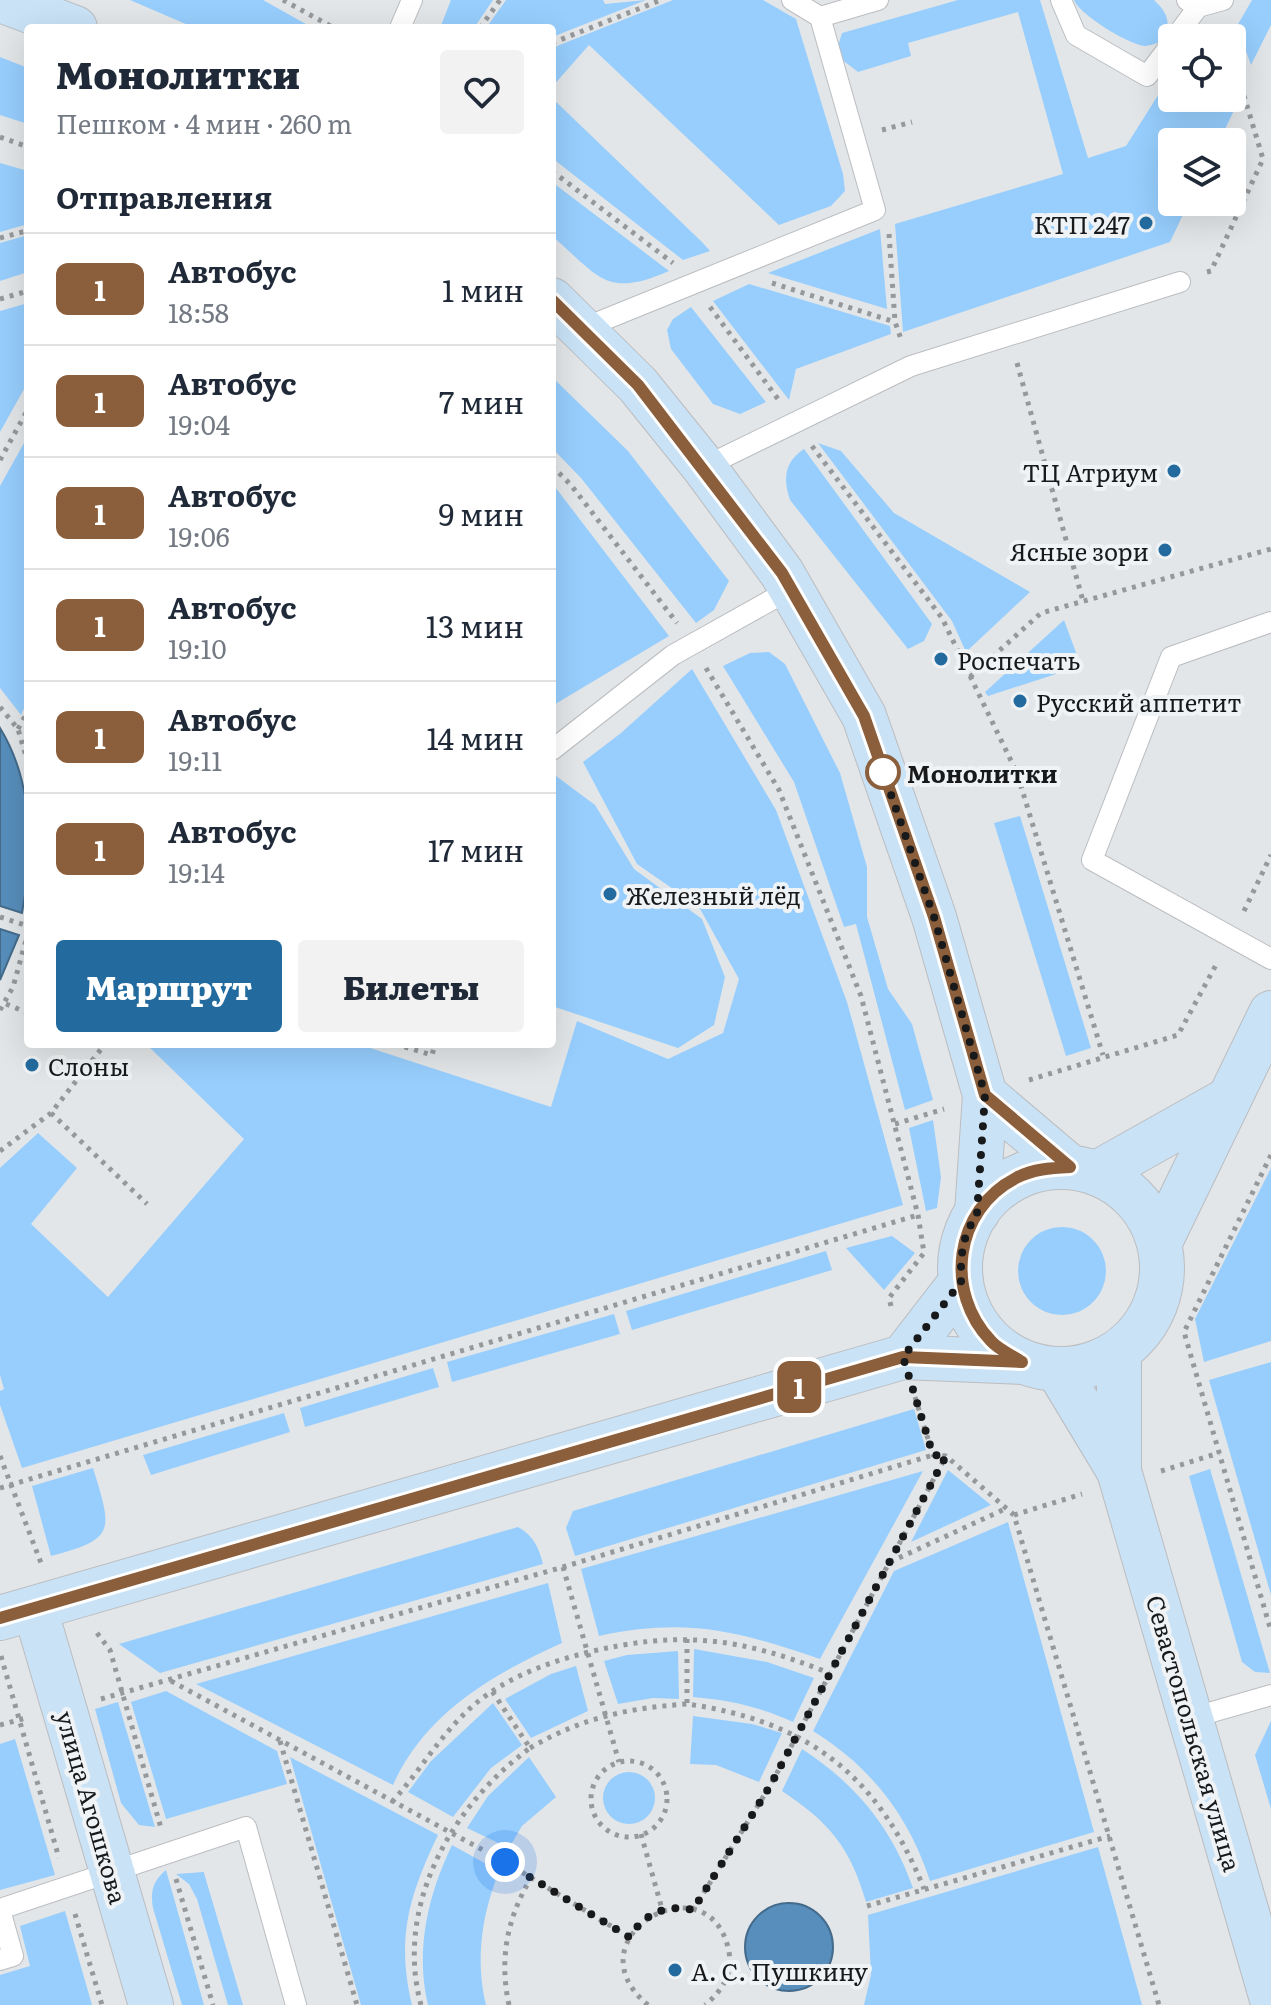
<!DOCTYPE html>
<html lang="ru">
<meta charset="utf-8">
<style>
body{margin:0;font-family:Literata,serif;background:#f2f2f3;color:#1f2937;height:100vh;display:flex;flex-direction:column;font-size:30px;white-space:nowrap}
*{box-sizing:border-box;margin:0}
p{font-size:26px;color:#747a83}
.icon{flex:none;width:44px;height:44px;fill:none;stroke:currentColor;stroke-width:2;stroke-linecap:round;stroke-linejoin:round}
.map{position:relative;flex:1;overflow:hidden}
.panel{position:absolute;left:24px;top:24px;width:532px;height:1024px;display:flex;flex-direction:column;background:#fff;border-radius:8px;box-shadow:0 8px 32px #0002}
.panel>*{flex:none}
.badge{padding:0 16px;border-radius:12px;font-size:28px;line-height:52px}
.fabs{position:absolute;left:1158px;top:24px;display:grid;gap:16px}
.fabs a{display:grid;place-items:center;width:88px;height:88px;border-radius:8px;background:#fff;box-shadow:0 8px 32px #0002;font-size:40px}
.you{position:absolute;width:40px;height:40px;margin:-20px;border:6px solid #fff;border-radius:50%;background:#1a73e8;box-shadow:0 0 0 12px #1a73e833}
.map>.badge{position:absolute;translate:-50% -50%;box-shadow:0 0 0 4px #fff}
h2{padding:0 32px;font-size:30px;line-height:72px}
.round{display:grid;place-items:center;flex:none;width:84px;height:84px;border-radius:8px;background:#f2f2f3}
.head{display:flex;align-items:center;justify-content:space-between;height:136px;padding:0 32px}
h1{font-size:38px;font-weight:800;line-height:60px}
.cta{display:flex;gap:16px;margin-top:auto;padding:16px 32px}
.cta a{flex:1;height:92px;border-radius:8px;background:#236b9f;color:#fff;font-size:32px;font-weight:800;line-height:92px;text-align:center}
.cta a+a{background:#f2f2f3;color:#1f2937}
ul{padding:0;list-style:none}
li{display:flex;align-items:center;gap:24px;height:112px;padding:0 32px;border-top:2px solid #e0e1e3}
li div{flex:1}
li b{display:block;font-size:30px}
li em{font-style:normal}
li .badge{min-width:88px;font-weight:700;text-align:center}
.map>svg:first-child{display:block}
</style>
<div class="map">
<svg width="1271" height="2005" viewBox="0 0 1271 2005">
<rect width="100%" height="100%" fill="#e3e6e8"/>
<g fill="#97cefd">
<polygon points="130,0 263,0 313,28 195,28"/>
<polygon points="451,0 493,0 474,28 440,28"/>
<polygon points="506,0 603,0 605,4 646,0 552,37 552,28 486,28"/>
<polygon points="673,0 763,0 796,19 843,174 845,191 831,206 779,225 589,45 552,87 552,48"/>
<polygon points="958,0 1040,0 1088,158 1126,146 1172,73 1172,98 1232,98 1232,87 1237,104 1219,142 1172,142 1172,202 1189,202 1170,242 903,332 895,224 1063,174 1018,12 908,43 911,56 858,72 841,59 838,46 842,33"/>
<path d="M1074,0h80c14,13 17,22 10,41 -5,1 -14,5 -19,5 -16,-1 -66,-32 -71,-46z"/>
<polygon points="1252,0 1271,0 1271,25 1251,65 1237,26"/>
<polygon points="0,57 28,68 28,124 0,115"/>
<polygon points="552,98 702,242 710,251 683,260 552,158"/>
<polygon points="0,163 28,171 28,224 0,232"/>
<path d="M552,182l117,89c-64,28 -70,5 -117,-35z"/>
<polygon points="880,229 887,309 768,273"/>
<polygon points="28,235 28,272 0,281 0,243"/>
<polygon points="749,284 890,326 891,334 796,369 789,400 713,301"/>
<polygon points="28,303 28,382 0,432 0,311"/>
<polygon points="691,307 766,402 740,414 713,404 671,349 667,330 673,319"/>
<polygon points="552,377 628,451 729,581 714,610 696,623 581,478 552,448"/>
<polygon points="28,436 28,699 21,715 0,688 0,486"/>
<polygon points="818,443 841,451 894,513 1030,592 966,652 952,621"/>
<path d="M804,449l128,175 -8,17 -16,8 -118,-149c-7,-21 -6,-38 14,-51z"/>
<polygon points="552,483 669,636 552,706"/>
<polygon points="1064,620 1081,666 988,696 985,692"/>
<polygon points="769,652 785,664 840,773 867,867 867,917 888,989 912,1024 933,1100 905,1110 856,924 844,927 794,782 723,666 750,653"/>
<polygon points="692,669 776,810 847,1002 903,1205 22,1468 0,1405 0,1391 4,1389 0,1375 0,1168 38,1133 77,1168 31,1224 108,1297 244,1139 146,1044 358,1044 551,1107 577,1021 668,1059 723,1033 739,979 699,907 637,864 583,762 621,733"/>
<polygon points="552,773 595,805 634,869 702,919 725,977 714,1025 678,1048 552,1006"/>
<polygon points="1020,816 1091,1048 1066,1056 994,823"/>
<polygon points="933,1120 941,1177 937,1208 926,1211 909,1128"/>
<polygon points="1271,1168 1271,1341 1204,1362 1195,1319"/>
<circle cx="1062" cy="1271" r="44"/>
<polygon points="892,1236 915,1253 884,1290 846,1248"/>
<polygon points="826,1251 832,1270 632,1330 626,1311"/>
<polygon points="614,1314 620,1334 452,1382 447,1362"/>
<polygon points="1271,1362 1271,1595 1209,1380"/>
<polygon points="433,1368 439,1387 305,1427 300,1408"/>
<polygon points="914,1409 926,1450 575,1556 566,1528 573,1511"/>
<polygon points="284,1413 290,1432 151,1475 143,1455"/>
<path d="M93,1468c19,62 24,71 -42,88l-19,-70z"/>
<polygon points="1210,1469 1270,1673 1255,1672 1242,1662 1189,1476"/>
<polygon points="948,1470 991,1505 911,1542"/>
<path d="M923,1471l-103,188c-82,-28 -133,-42 -221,-23l-18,-67z"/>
<path d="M1008,1522l86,310 -164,49c-21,-65 -59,-114 -117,-150l81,-160z"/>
<path d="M518,1527c15,8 21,21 25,37l-383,109 -41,-29z"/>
<path d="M548,1583l14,60c-69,31 -137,70 -169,142l-197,-101z"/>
<path d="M694,1649l73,13 47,16 -21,44c-33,-15 -63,-22 -100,-25z"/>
<polygon points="678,1651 679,1699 653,1698 618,1704 604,1661 627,1655"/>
<polygon points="576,1666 588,1711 531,1738 505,1699 551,1674"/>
<polygon points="166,1691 277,1751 287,1784 166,1819 131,1702"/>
<polygon points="118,1702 155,1827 139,1825 121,1803 95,1709"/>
<polygon points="493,1703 522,1745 491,1768 453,1817 408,1792 431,1761"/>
<polygon points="693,1716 752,1724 782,1733 759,1782 716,1765 690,1764"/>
<polygon points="1271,1721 1271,1809 1255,1755"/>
<polygon points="15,1739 55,1875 0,1890 0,1744"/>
<path d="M802,1749c54,35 90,79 111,139l-47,14c-16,-55 -36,-79 -84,-111z"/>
<path d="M290,1757l148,78c-29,61 -42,103 -26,170h-51z"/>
<polygon points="529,1757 556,1797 522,1826 509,1848 467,1828 488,1796"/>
<circle cx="629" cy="1798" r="26"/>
<path d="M452,1845l47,26c-17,44 -24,87 -13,134h-58c-13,-56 0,-110 24,-160z"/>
<polygon points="1098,1847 1142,2005 864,2005 871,1975 868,1915"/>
<path d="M166,1870l38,135h-22l-29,-97c-3,-17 0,-27 13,-38z"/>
<polygon points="204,1872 204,1873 243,2005 228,2005 197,1899 189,1884 176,1874"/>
<polygon points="65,1911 92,2005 0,2005 0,1975 30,1966 20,1926"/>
</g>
<g fill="#578ebb" stroke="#446b8b" stroke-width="2">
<path d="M0,728c34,55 33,124 22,185l-22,-7z"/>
<polygon points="0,929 19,935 0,980"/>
<circle cx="789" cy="1947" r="44"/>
</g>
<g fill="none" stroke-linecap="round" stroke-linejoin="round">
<defs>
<g id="lane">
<polyline points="1061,0 1076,35 1147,76 1172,43"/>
<polyline points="1187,0 1198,7 1223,0"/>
<polyline points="820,17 878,0"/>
<polyline points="400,28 412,0"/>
<polyline points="1175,38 1198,7"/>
<polyline points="584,328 875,210 820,17 792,0"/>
<polyline points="704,467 911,366 1180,282"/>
<polyline points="1271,622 1171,657 1092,860 1271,959"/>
<polyline points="552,750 673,655 791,589"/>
<polyline points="1191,1718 1271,1695"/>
<polyline points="0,1909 246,1827 296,2005"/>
<polyline points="0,1910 13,1956 0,1960"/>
</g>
<g id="secondary">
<polyline points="1,0 75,28"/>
<polyline points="552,300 638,385 704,467 782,573 864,716 934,917 985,1095 977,1213"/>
<polyline points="985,1095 1070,1167"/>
<circle cx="1061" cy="1268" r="101"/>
<polyline points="1097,1173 1227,1100"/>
<polyline points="1160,1242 1271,1013"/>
<polyline points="1119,1352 1119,1471 1271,1996"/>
<polyline points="903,1357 961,1282"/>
<polyline points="1058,1370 1119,1471"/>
<polyline points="35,1609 151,2005"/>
<polyline points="0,1618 903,1357 1022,1362"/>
</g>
</defs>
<use href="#lane" stroke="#bbbdc0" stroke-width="22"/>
<use href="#secondary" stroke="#bbbdc0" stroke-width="46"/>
<g stroke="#96989a" stroke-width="5" stroke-dasharray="4 6" stroke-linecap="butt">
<polyline points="283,0 334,28"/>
<polyline points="480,28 500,0"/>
<polyline points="552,43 661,0"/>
<polyline points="882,130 912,122"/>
<polyline points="0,137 28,147"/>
<polyline points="552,171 673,263"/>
<polyline points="889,234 895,322 901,339"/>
<polyline points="0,238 26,231"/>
<polyline points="1207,272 1211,271 1263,159 1232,56"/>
<polyline points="772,283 895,322"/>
<polyline points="0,299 28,291"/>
<polyline points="710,307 778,399"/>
<polyline points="1017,363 1083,601"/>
<polyline points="812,446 942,618 1017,773 1103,1055"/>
<polyline points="0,460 28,409"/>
<polyline points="552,466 571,485 677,623"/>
<polyline points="706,668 779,790 861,996 918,1215 924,1253 889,1298 891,1306"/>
<polyline points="970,677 1041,613 1271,549"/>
<polyline points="0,707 18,729 28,763"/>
<polyline points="18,729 28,711"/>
<polyline points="1244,911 1271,855"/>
<polyline points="0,917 28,926"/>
<polyline points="6,1004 28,1013"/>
<polyline points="0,1010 13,987 28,933"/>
<polyline points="395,1044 432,1055 435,1044"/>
<polyline points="1029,1080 1178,1035 1217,963"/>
<polyline points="51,1113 147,1204"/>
<polyline points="895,1124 944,1109"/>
<polyline points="0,1151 51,1113 105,1044"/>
<polyline points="1271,1155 1184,1332 1271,1631"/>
<polyline points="915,1397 933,1455 946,1456 1014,1515 1159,2005"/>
<polyline points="0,1456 41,1563"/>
<polyline points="1161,1471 1219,1453"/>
<polyline points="0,1488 918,1215"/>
<polyline points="1014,1515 1082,1494"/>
<polyline points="890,1562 1007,1508"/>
<polyline points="563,1567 619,1762"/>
<polyline points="97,1633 110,1650 161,1828"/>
<path d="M687,1639v65c121,17 192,72 237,185"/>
<polyline points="1,1656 59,1858"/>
<polyline points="171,1681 505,1862 629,1937"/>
<polyline points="101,1699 563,1567 933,1455"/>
<polyline points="0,1725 26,1718"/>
<polyline points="280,1741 357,2005"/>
<path d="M530,1748c51,-30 98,-40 157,-44"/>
<circle cx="629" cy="1799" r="38"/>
<path d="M392,1802c29,-32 49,-69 83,-98 31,-26 71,-41 110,-51 93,-23 155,-16 244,20"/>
<polyline points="641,1834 662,1909"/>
<polyline points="176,1879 213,2005"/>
<polyline points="867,1906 1110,1836"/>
<polyline points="693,1910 770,1786 946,1456"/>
<polyline points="75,1914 102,2005"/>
<path d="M421,2005c-27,-99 31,-200 109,-257l-38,-57"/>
<path d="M509,2005c-10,-46 -2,-87 22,-127"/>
<path d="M648,2005c-82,-68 63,-149 81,-53 4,22 -7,39 -24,53"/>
</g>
<use href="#lane" stroke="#fff" stroke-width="20"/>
<use href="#secondary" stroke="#c9e2f6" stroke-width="44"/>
</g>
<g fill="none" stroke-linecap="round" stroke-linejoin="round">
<defs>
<path id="line" d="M0,1618l903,-261 119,5c-10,-7 -23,-12 -31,-21 -47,-49 -37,-131 25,-163 17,-9 35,-10 54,-11l-85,-72 -51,-178 -70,-201 -82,-143 -144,-188 -86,-85"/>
</defs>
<use href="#line" stroke="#fff" stroke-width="18"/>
<use href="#line" stroke="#8b5e3c" stroke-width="12"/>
<path stroke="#18191a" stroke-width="8" stroke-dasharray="0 14.4" d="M505,1862l124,75c16,-23 36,-33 64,-27l77,-124 176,-330 -13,-1 -30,-98 58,-75v-24l5,-24 11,-21 8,-118 -51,-178 -52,-148 1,3"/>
</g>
<g fill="#236b9f" stroke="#f0f3f5" stroke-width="3">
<circle cx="1146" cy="223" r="8"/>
<circle cx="1174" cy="471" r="8"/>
<circle cx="1165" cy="550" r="8"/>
<circle cx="941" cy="659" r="8"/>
<circle cx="1020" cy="701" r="8"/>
<circle cx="610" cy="894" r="8"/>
<circle cx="32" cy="1065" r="8"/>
<circle cx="675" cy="1970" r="8"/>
</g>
<circle fill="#fff" stroke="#8b5e3c" stroke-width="4" cx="883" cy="772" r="16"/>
<g text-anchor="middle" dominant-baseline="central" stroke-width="8" stroke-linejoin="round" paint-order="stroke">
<g font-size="24" fill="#18191a" stroke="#f0f3f5" text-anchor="start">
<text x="1130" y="223" text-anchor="end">КТП 247</text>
<text x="1158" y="471" text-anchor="end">ТЦ Атриум</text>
<text x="1149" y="550" text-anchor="end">Ясные зори</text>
<text x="957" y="659">Роспечать</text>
<text x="1036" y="701">Русский аппетит</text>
<text x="626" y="894">Железный лёд</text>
<text x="48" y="1065">Слоны</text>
<text x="691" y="1970">А. С. Пушкину</text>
</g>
<g font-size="24" font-weight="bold" fill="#18191a" stroke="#f0f3f5" text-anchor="start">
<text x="907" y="772">Монолитки</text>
</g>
<g font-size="24" fill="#18191a" stroke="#f0f3f5">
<text transform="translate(1195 1733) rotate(74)">Севастопольская улица</text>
<text transform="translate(93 1807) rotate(74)">улица Агошкова</text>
</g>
</g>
</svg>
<div class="fabs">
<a><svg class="icon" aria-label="locate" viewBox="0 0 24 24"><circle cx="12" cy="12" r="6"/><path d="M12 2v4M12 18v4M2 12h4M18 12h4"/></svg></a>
<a><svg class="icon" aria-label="layers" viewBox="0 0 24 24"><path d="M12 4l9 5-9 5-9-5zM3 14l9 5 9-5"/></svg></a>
</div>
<div class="you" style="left:505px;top:1862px"></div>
<b class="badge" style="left:799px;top:1387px;background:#8b5e3c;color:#fff">1</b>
<section class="panel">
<div class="head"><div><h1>Монолитки</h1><p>Пешком · 4 мин · 260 m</p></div><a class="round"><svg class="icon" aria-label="heart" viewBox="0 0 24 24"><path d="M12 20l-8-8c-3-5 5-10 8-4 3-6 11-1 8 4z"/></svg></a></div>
<h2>Отправления</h2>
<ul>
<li><span class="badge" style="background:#8b5e3c;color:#fff">1</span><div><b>Автобус</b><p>18:58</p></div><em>1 мин</em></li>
<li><span class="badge" style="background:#8b5e3c;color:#fff">1</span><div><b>Автобус</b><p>19:04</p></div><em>7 мин</em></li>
<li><span class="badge" style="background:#8b5e3c;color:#fff">1</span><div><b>Автобус</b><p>19:06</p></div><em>9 мин</em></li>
<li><span class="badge" style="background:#8b5e3c;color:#fff">1</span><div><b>Автобус</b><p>19:10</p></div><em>13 мин</em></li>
<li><span class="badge" style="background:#8b5e3c;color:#fff">1</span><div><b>Автобус</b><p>19:11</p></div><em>14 мин</em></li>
<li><span class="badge" style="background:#8b5e3c;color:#fff">1</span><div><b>Автобус</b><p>19:14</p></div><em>17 мин</em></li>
</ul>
<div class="cta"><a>Маршрут</a><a>Билеты</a></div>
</section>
</div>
